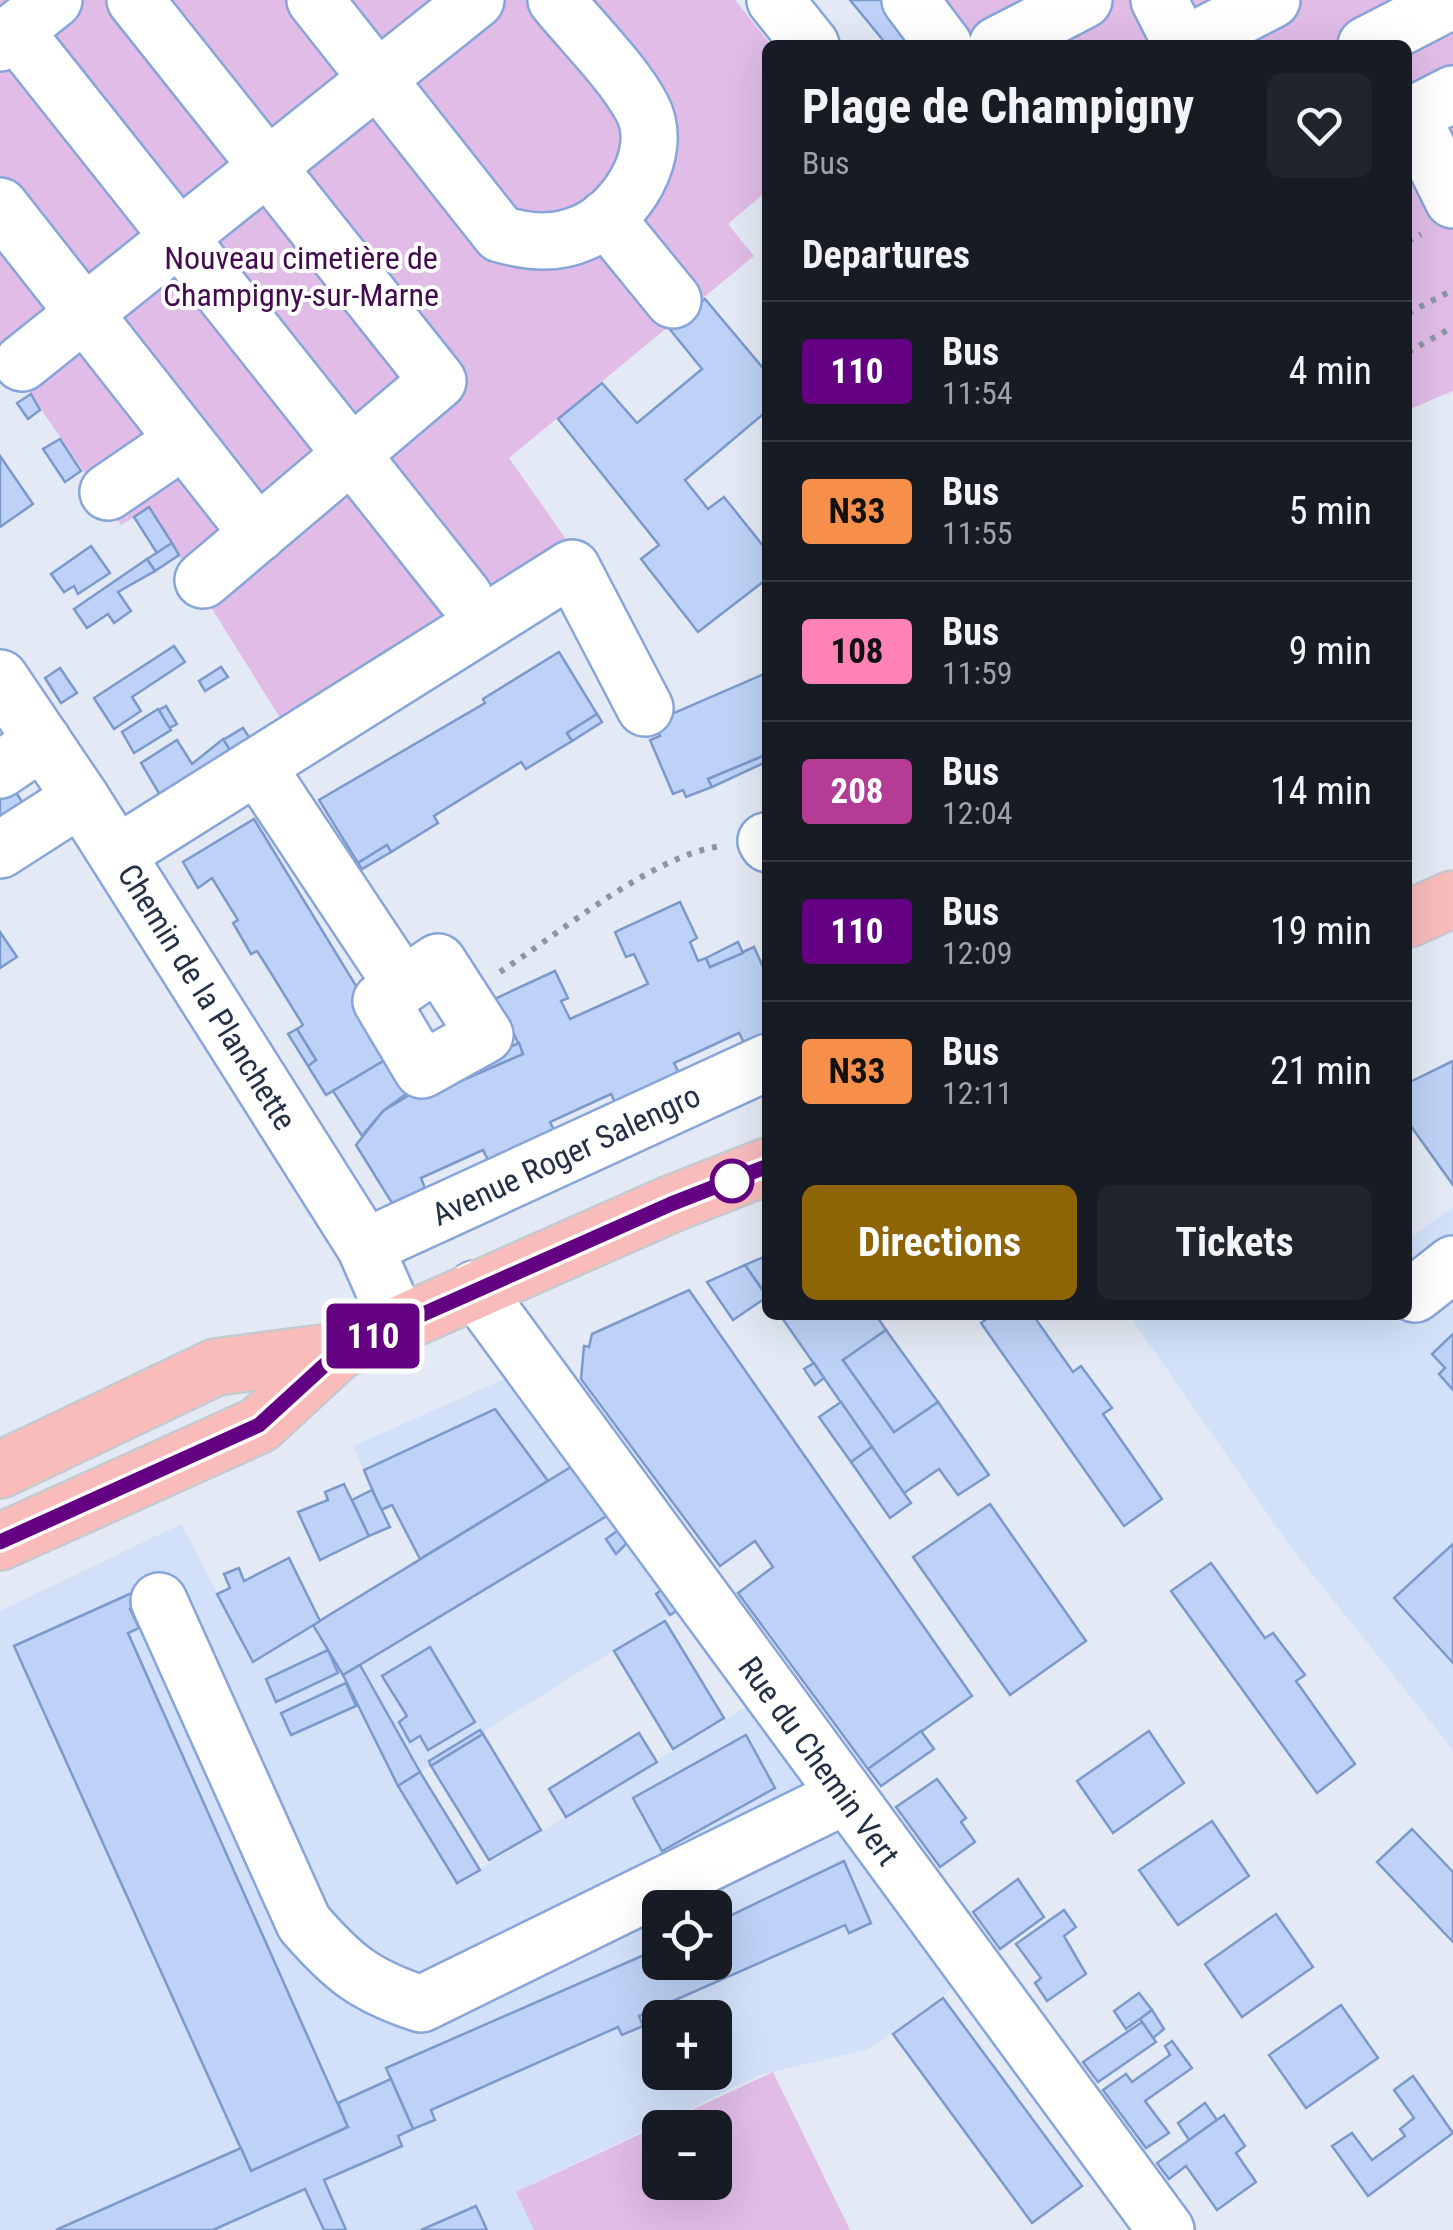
<!DOCTYPE html>
<meta charset="utf-8">
<style>
body{margin:0;font-family:"Roboto Condensed",sans-serif;background:#20242c;color:#f1f3f6;height:100vh;display:flex;flex-direction:column;font-size:38px;white-space:nowrap}
*{box-sizing:border-box;margin:0}
p{font-size:32px;color:#9ea1a6}
.icon{flex:none;width:55px;height:55px;fill:none;stroke:currentColor;stroke-width:2;stroke-linecap:round;stroke-linejoin:round}
.map{position:relative;flex:1;overflow:hidden}
.side{position:absolute;left:762px;top:40px;width:650px;height:1280px;display:flex;flex-direction:column;background:#171b24;border-radius:15px;box-shadow:0 10px 40px #0002}
.side>*{flex:none}
.badge{padding:0 20px;border-radius:8px;font-size:35px;line-height:65px}
.tools{position:absolute;left:642px;top:1890px;display:grid;gap:20px}
.tools a{display:grid;place-items:center;width:90px;height:90px;border-radius:15px;background:#171b24;box-shadow:0 10px 40px #0002;font-size:50px}
.map>.badge{position:absolute;translate:-50% -50%;box-shadow:0 0 0 5px #fff}
h2{padding:0 40px;font-size:38px;line-height:90px}
.round{display:grid;place-items:center;flex:none;width:105px;height:105px;border-radius:15px;background:#20242c}
.overview{display:flex;align-items:center;justify-content:space-between;height:170px;padding:0 40px}
h1{font-size:48px;font-weight:700;line-height:75px}
.cta{display:flex;gap:20px;margin-top:auto;padding:20px 40px}
.cta a{flex:1;height:115px;border-radius:15px;background:#8d6507;color:#fff;font-size:40px;font-weight:700;line-height:115px;text-align:center}
.cta a+a{background:#20242c;color:#f1f3f6}
ul{padding:0;list-style:none}
li{display:flex;align-items:center;gap:30px;height:140px;padding:0 40px;border-top:2px solid #363941}
li div{flex:1}
li b{display:block;font-size:38px}
li em{font-style:normal}
li .badge{min-width:110px;font-weight:700;text-align:center}
.map>svg:first-child{display:block}
</style>
<div class="map">
<svg width="1453" height="2230" viewBox="0 0 1453 2230">
<rect width="100%" height="100%" fill="#e4eaf5"/>
<g fill="#d2e1f9" fill-rule="evenodd">
<polygon points="1453,1207 1453,1750 1292,1549 1129,1315 1408,1315 1408,1239"/>
<path d="M513,1375l172,231 -286,179 57,98 299,-182 197,288 -83,60 -109,26 -244,117 18,38h-534v-619l181,-87 72,137 167,-102 -28,-53 -11,4 -28,-64zM660,1908h55v54h-55zM660,2018h55v54h-55z"/>
</g>
<g fill="#e0bce7" fill-rule="evenodd">
<polygon points="0,0 735,0 771,45 768,45 767,191 728,224 754,256 509,458 568,542 282,721 149,508 121,525 0,350"/>
<polygon points="850,0 1453,0 1453,391 1408,410 1408,45 887,45"/>
<path d="M773,2072l77,158h-316l-18,-38zM660,2128h55v54h-55z"/>
</g>
<g fill="#bdd2f6" stroke="#7c99cb" stroke-width="2.5">
<polygon points="850,0 893,0 918,45 887,45"/>
<polygon points="705,299 768,374 768,410 685,480 708,509 724,497 768,552 768,578 698,632 641,559 659,545 558,419 602,383 637,423 702,369 668,327"/>
<polygon points="31,394 40,410 28,419 17,403"/>
<polygon points="60,439 81,471 65,482 43,449"/>
<polygon points="0,456 33,504 0,527"/>
<polygon points="149,507 172,543 157,553 134,517"/>
<polygon points="172,543 179,555 155,571 147,559"/>
<polygon points="91,546 110,573 78,594 74,586 64,592 51,574"/>
<polygon points="147,559 155,571 118,592 131,611 114,623 108,614 87,628 74,609"/>
<polygon points="174,646 185,662 132,697 141,711 114,729 94,698"/>
<polygon points="559,652 597,714 567,733 572,741 526,769 521,762 434,816 438,823 391,852 387,845 358,863 319,800 485,703 483,699"/>
<polygon points="221,667 228,677 205,691 199,681"/>
<polygon points="60,668 77,693 61,703 45,678"/>
<polygon points="764,674 768,754 708,779 712,787 686,797 683,790 673,794 650,740 660,736 653,722"/>
<polygon points="166,706 177,724 169,728 159,710"/>
<polygon points="158,709 171,730 134,753 122,732"/>
<polygon points="597,714 602,722 572,741 567,733"/>
<polygon points="243,728 251,740 231,752 223,740"/>
<polygon points="223,739 231,752 160,795 141,763 177,740 192,764"/>
<polygon points="768,754 768,761 712,787 708,779"/>
<polygon points="13,788 32,817 0,838 0,796"/>
<polygon points="254,819 397,1053 326,1095 308,1066 316,1060 297,1029 303,1025 266,965 257,951 251,954 233,923 238,920 212,878 198,888 183,862"/>
<polygon points="387,845 391,852 362,869 358,863"/>
<polygon points="680,902 697,938 690,942 698,961 706,958 710,967 754,947 768,978 768,1033 744,1043 739,1033 674,1063 679,1073 615,1102 611,1094 550,1122 554,1130 488,1160 483,1150 421,1178 425,1188 392,1203 356,1145 383,1111 431,1082 435,1092 523,1054 510,1025 503,1027 490,1001 555,971 568,998 561,1001 570,1019 648,984 634,954 626,957 615,932"/>
<polygon points="0,932 17,957 0,968"/>
<polygon points="738,942 743,953 710,967 706,958"/>
<polygon points="297,1029 316,1060 308,1066 288,1034"/>
<polygon points="519,1043 523,1054 435,1092 431,1082"/>
<polygon points="390,1057 406,1094 383,1111 362,1136 333,1091"/>
<polygon points="1453,1061 1453,1185 1408,1122 1408,1083"/>
<polygon points="768,1255 768,1297 745,1265"/>
<polygon points="745,1265 767,1297 733,1320 707,1282"/>
<polygon points="689,1290 972,1696 868,1769 738,1593 773,1567 755,1541 720,1566 581,1379 584,1346 589,1347 592,1334"/>
<polygon points="780,1315 876,1315 886,1330 843,1360 894,1432 938,1402 989,1475 958,1495 939,1469 904,1493"/>
<polygon points="992,1315 1033,1315 1073,1372 1081,1366 1112,1408 1103,1414 1162,1499 1124,1526 981,1323"/>
<polygon points="886,1330 938,1402 894,1432 843,1360"/>
<polygon points="1453,1334 1453,1390 1439,1374 1445,1368 1432,1354"/>
<polygon points="814,1363 824,1378 815,1385 804,1369"/>
<polygon points="841,1402 872,1447 851,1462 819,1417"/>
<polygon points="495,1409 548,1481 420,1559 392,1505 381,1510 364,1470"/>
<polygon points="872,1447 911,1503 890,1518 851,1462"/>
<polygon points="579,1462 615,1511 343,1675 313,1625"/>
<polygon points="344,1484 369,1536 320,1560 298,1512 328,1500 325,1492"/>
<polygon points="372,1490 390,1527 369,1536 352,1500"/>
<polygon points="990,1504 1086,1641 1010,1695 913,1557"/>
<polygon points="621,1528 627,1534 625,1545 616,1554 606,1539"/>
<polygon points="1453,1544 1453,1663 1394,1598"/>
<polygon points="289,1558 320,1621 253,1662 217,1594 230,1588 224,1574 239,1568 244,1581"/>
<polygon points="1211,1563 1265,1638 1273,1633 1305,1675 1296,1681 1355,1764 1317,1793 1171,1591"/>
<polygon points="669,1584 684,1606 670,1615 656,1594"/>
<polygon points="134,1592 140,1605 130,1609 139,1628 128,1633 348,2127 251,2171 14,1646"/>
<polygon points="665,1621 724,1718 673,1749 614,1651"/>
<polygon points="430,1647 475,1722 428,1750 420,1736 410,1742 399,1722 407,1716 382,1676"/>
<polygon points="328,1650 338,1673 276,1702 266,1679"/>
<polygon points="360,1665 420,1772 398,1786 343,1675"/>
<polygon points="346,1683 356,1706 291,1735 281,1713"/>
<polygon points="480,1730 483,1734 431,1766 429,1761"/>
<polygon points="921,1731 934,1749 881,1786 868,1769"/>
<polygon points="1149,1731 1184,1783 1113,1833 1077,1781"/>
<polygon points="639,1733 657,1762 566,1817 549,1789"/>
<polygon points="483,1734 541,1830 489,1860 431,1766"/>
<polygon points="746,1735 775,1788 662,1851 633,1798"/>
<polygon points="420,1772 480,1870 457,1883 398,1786"/>
<polygon points="937,1779 966,1818 961,1822 975,1842 940,1867 896,1807"/>
<polygon points="1212,1821 1249,1876 1178,1925 1139,1870"/>
<polygon points="1412,1829 1453,1872 1453,1942 1377,1862"/>
<polygon points="844,1861 871,1923 849,1933 845,1925 639,2016 643,2026 622,2035 618,2027 431,2110 435,2120 413,2129 386,2068 660,1948 660,1962 715,1962 715,1923"/>
<polygon points="1018,1879 1044,1917 1000,1949 973,1912"/>
<polygon points="1064,1910 1076,1927 1064,1936 1086,1974 1047,2001 1035,1983 1041,1978 1016,1944"/>
<polygon points="1276,1914 1313,1967 1242,2017 1205,1964"/>
<polygon points="1139,1993 1152,2010 1126,2029 1114,2011"/>
<polygon points="943,1998 1082,2186 1032,2223 893,2034"/>
<polygon points="1341,2005 1378,2058 1306,2108 1269,2055"/>
<polygon points="1152,2010 1164,2029 1153,2038 1140,2019"/>
<polygon points="1142,2022 1156,2042 1098,2082 1083,2062"/>
<polygon points="1172,2041 1192,2068 1145,2101 1169,2133 1146,2148 1103,2090 1126,2074 1132,2082 1170,2055 1165,2046"/>
<polygon points="1413,2076 1453,2133 1368,2196 1332,2146 1352,2133 1372,2160 1405,2136 1400,2129 1414,2118 1394,2090"/>
<polygon points="391,2079 413,2129 398,2136 402,2146 324,2180 346,2230 324,2230 305,2189 213,2230 56,2230 241,2148 251,2171 348,2127 338,2103"/>
<polygon points="1205,2103 1217,2120 1189,2140 1178,2123"/>
<polygon points="1224,2115 1245,2146 1236,2153 1256,2182 1217,2210 1186,2166 1169,2179 1157,2163"/>
<polygon points="476,2206 487,2230 421,2230"/>
</g>
<g fill="none" stroke-linecap="round" stroke-linejoin="round">
<defs>
<g id="minor">
<polyline points="135,0 438,381 203,580"/>
<path d="M315,0l185,234c28,8 55,11 82,-1 43,-17 84,-80 60,-125 -19,-36 -60,-76 -86,-108"/>
<polyline points="775,0 811,45"/>
<polyline points="910,0 944,45"/>
<polyline points="1159,0 1182,45"/>
<polyline points="15,31 464,596"/>
<polyline points="0,43 54,0"/>
<polyline points="997,45 1084,0"/>
<polyline points="1184,45 1272,0"/>
<polyline points="1366,45 1453,0"/>
<polyline points="1411,115 1453,200"/>
<polyline points="1408,117 1453,94"/>
<polyline points="0,206 258,534"/>
<polyline points="606,218 673,300"/>
<polyline points="22,363 476,0"/>
<polyline points="108,492 184,440"/>
<polyline points="0,678 81,798 365,1247 399,1324"/>
<polyline points="257,766 403,986 381,1001 422,1070 485,1035 438,962 403,986"/>
<polyline points="0,770 43,741"/>
<polyline points="766,841 768,844"/>
<polyline points="0,850 81,798"/>
<polyline points="117,854 572,568 645,708"/>
<polyline points="365,1247 768,1062"/>
<polyline points="475,1289 1166,2230"/>
<polyline points="1415,1294 1453,1264"/>
<path d="M159,1601l145,322c39,45 60,62 117,81l424,-208"/>
</g>
<g id="major">
<polyline points="1408,919 1453,899"/>
<polyline points="0,1470 216,1367 339,1351 671,1204 768,1166"/>
<polyline points="0,1542 259,1425 339,1351"/>
</g>
</defs>
<use href="#minor" stroke="#87a5d8" stroke-width="60"/>
<use href="#major" stroke="#c6c9ce" stroke-width="60"/>
<g stroke="#8c95a4" stroke-width="6" stroke-dasharray="5 8" stroke-linecap="butt">
<polyline points="1408,241 1421,234"/>
<polyline points="1408,313 1453,290"/>
<polyline points="1408,352 1453,327"/>
<path d="M500,972c60,-39 154,-118 222,-126"/>
</g>
<use href="#minor" stroke="#fff" stroke-width="55"/>
<use href="#major" stroke="#fabbbb" stroke-width="55"/>
</g>
<g fill="none" stroke-linecap="round" stroke-linejoin="round">
<defs>
<polyline id="line" points="0,1542 259,1425 340,1351 671,1204 768,1166"/>
</defs>
<use href="#line" stroke="#fff" stroke-width="22"/>
<use href="#line" stroke="#640082" stroke-width="15"/>
</g>
<circle fill="#fff" stroke="#640082" stroke-width="5" cx="732" cy="1181" r="20"/>
<g text-anchor="middle" dominant-baseline="central" stroke-width="8" stroke-linejoin="round" paint-order="stroke">
<g font-size="32" fill="#430b4d" stroke="#fff">
<text x="301" y="258">Nouveau cimetière de<tspan x="301" dy="37">Champigny-sur-Marne</tspan></text>
</g>
<g font-size="32" fill="#243044" stroke="#fff">
<text transform="translate(207 997) rotate(58)">Chemin de la Planchette</text>
<text transform="translate(566 1155) rotate(-25)">Avenue Roger Salengro</text>
<text transform="translate(819 1761) rotate(54)">Rue du Chemin Vert</text>
</g>
</g>
</svg>
<div class="tools">
<a><svg class="icon" aria-label="locate" viewBox="0 0 24 24"><circle cx="12" cy="12" r="6"/><path d="M12 2v4M12 18v4M2 12h4M18 12h4"/></svg></a>
<a>+</a>
<a>−</a>
</div>
<b class="badge" style="left:373px;top:1336px;background:#640082;color:#fff">110</b>
<section class="side">
<div class="overview"><div><h1>Plage de Champigny</h1><p>Bus</p></div><a class="round"><svg class="icon" aria-label="heart" viewBox="0 0 24 24"><path d="M12 20l-8-8c-3-5 5-10 8-4 3-6 11-1 8 4z"/></svg></a></div>
<h2>Departures</h2>
<ul>
<li><span class="badge" style="background:#640082;color:#fff">110</span><div><b>Bus</b><p>11:54</p></div><em>4 min</em></li>
<li><span class="badge" style="background:#f78f4b;color:#111">N33</span><div><b>Bus</b><p>11:55</p></div><em>5 min</em></li>
<li><span class="badge" style="background:#ff82b4;color:#111">108</span><div><b>Bus</b><p>11:59</p></div><em>9 min</em></li>
<li><span class="badge" style="background:#b43c95;color:#fff">208</span><div><b>Bus</b><p>12:04</p></div><em>14 min</em></li>
<li><span class="badge" style="background:#640082;color:#fff">110</span><div><b>Bus</b><p>12:09</p></div><em>19 min</em></li>
<li><span class="badge" style="background:#f78f4b;color:#111">N33</span><div><b>Bus</b><p>12:11</p></div><em>21 min</em></li>
</ul>
<div class="cta"><a>Directions</a><a>Tickets</a></div>
</section>
</div>
